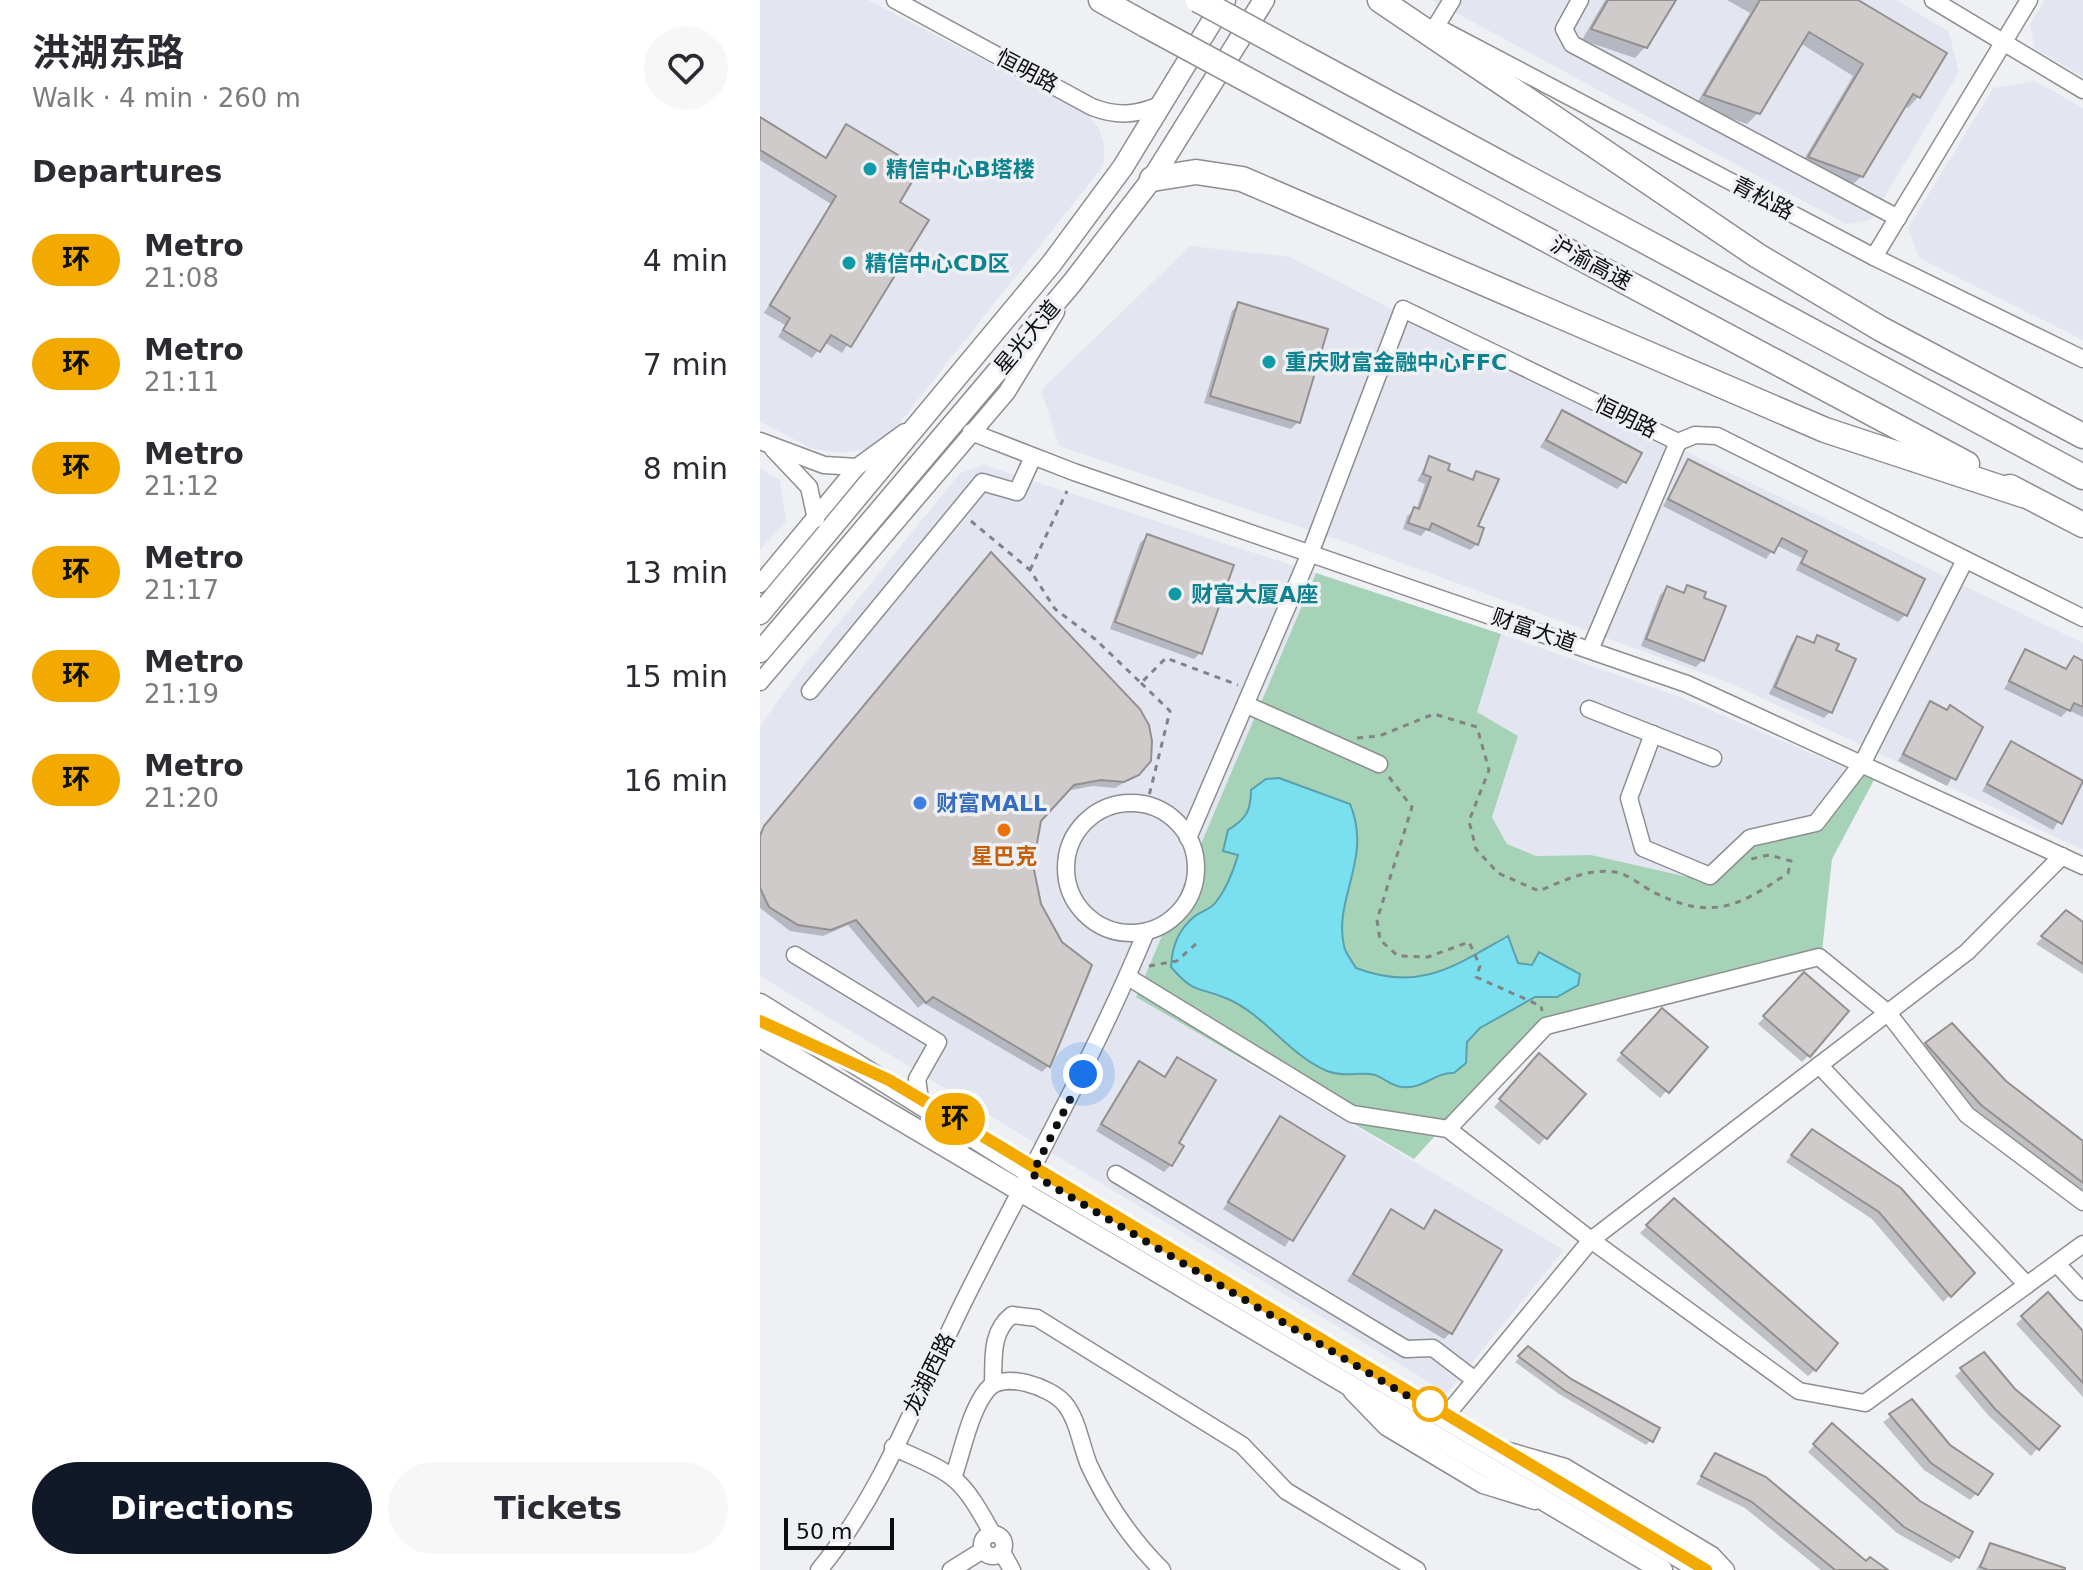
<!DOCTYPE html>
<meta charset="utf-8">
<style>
body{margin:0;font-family:"DejaVu Sans","Noto Sans SC",sans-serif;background:#f7f7f7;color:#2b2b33;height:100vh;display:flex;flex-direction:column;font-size:30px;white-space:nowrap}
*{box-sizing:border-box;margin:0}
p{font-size:26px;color:#7c7c81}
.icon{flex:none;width:44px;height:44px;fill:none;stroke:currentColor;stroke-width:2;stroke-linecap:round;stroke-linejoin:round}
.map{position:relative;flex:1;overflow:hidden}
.side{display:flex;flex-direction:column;background:#fff;width:760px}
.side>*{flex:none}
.badge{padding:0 16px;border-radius:26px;font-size:28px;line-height:52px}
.scale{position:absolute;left:24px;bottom:20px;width:110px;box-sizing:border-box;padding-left:8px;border:4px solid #0d0e0f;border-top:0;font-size:22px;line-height:28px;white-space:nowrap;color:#0d0e0f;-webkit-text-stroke:6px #eff0f4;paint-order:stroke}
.you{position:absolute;width:40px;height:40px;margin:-20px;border:6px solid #fff;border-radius:50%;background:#1a73e8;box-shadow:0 0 0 12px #1a73e833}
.map>.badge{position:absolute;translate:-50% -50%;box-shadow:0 0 0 4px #fff}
h2{padding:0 32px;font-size:30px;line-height:72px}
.round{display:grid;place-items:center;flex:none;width:84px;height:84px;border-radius:42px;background:#f7f7f7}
.summary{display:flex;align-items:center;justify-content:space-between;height:136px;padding:0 32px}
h1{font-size:38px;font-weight:700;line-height:60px}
.button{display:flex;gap:16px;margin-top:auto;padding:16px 32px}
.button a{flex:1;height:92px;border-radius:48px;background:#111827;color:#fff;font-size:32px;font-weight:700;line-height:92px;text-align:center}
.button a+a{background:#f7f7f7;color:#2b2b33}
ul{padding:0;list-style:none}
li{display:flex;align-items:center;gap:24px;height:104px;padding:0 32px}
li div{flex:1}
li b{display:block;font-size:30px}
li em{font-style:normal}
li .badge{min-width:88px;font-weight:700;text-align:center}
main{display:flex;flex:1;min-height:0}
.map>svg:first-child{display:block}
</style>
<main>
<section class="side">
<div class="summary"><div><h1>洪湖东路</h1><p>Walk · 4 min · 260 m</p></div><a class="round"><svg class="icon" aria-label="heart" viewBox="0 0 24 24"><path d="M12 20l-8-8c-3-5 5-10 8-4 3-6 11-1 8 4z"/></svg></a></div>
<h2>Departures</h2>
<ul>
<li><span class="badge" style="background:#f2a900;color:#111">环</span><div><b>Metro</b><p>21:08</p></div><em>4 min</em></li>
<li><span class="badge" style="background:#f2a900;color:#111">环</span><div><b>Metro</b><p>21:11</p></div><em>7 min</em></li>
<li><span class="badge" style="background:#f2a900;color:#111">环</span><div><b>Metro</b><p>21:12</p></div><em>8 min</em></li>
<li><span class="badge" style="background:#f2a900;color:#111">环</span><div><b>Metro</b><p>21:17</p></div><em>13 min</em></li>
<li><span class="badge" style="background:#f2a900;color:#111">环</span><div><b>Metro</b><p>21:19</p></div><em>15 min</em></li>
<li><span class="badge" style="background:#f2a900;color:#111">环</span><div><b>Metro</b><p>21:20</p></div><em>16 min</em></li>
</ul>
<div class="button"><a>Directions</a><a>Tickets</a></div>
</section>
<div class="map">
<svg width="1323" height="1570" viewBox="0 0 1323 1570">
<rect width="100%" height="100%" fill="#eff0f4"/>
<g fill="#e3e6f1">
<polygon points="0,0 108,0 328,114 339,128 344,144 344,165 130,435 108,449 82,453 53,449 0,422"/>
<polygon points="672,0 1136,0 1189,32 1199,72 1111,220 1086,224"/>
<polygon points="1285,0 1323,0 1323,77 1275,49 1270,24"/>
<polygon points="1275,81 1323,108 1323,340 1159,258 1148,228 1233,88"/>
<polygon points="430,246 530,257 657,322 1323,643 1323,850 972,684 579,540 299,446 281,390"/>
<polygon points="224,465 556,573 376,997 804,1250 687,1393 0,976 0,726 39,672 200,473"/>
<polygon points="0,468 20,480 26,521 0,550"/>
<polygon points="741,634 920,697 1100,774 1060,825 950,882 831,855 776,856 747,844 732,817 758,736 717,712"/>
</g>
<polygon fill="#a6d2b7" points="556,573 741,634 717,712 758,736 732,817 747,844 776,856 831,855 950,882 994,841 1060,825 1100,774 1114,780 1072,859 1062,951 781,1019 654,1159 376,997"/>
<path fill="#7ae0f0" stroke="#59a1ac" stroke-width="2" d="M519,778l71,26c23,55 -17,94 -6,142 1,7 8,15 12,22 63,24 97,-1 152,-32l10,27 14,2 7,-13 41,22 -2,11 -21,12h-22l-55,31 -13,14 -1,21 -12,10c-19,-1 -30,16 -51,14 -10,0 -19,-9 -28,-12 -14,-4 -31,3 -48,-4 -38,-16 -62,-56 -99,-72 -30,-13 -33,-4 -57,-32 1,-21 7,-37 24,-51 7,-5 16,-7 21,-14 11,-14 17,-30 22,-47l-15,-4 5,-21c18,-11 23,-19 23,-40l15,-11z"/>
<g fill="#0003">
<polygon points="845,0 913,0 885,47 875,58 822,40"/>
<polygon points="967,0 1094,0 1184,53 1158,97 1148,108 1144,105 1102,176 1091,186 1039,168 1093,76 1040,43 998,113 987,124 935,106 990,13"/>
<polygon points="0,119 64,159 86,127 137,203 166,221 82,353 64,342 52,358 18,337 25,325 4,313 71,204 0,160"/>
<polygon points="479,304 538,422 531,429 444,403 472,311"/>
<polygon points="802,412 864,482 857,489 780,447"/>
<polygon points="670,458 685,472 710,480 717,473 717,544 710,550 666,530 661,536 643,529 647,516 656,510 665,484 657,481"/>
<polygon points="929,461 1163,580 1145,615 1138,622 1036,570 1042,558 1016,545 1006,559 903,506"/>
<polygon points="387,536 441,652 434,659 350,629 380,543"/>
<polygon points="225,561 378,774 355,788 333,786 306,791 279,820 271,865 279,905 301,943 288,1066 282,1072 164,1003 158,1008 88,925 63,936 30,931 0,908 0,832"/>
<polygon points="928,587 941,599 943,660 936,667 881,646 900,595 907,588 921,594"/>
<polygon points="1058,637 1070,712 1064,718 1009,694 1031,645 1038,638 1051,644"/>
<polygon points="1266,652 1304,671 1314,659 1323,663 1323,717 1308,710 1301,717 1244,689"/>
<polygon points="1170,703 1220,728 1187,786 1138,761"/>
<polygon points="1251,744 1322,783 1293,830 1222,791"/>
<polygon points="1306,913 1323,924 1323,974 1276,944"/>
<polygon points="1044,975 1049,1055 1042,1062 998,1024"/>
<polygon points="902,1011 945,1047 900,1098 856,1060"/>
<polygon points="1167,1044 1245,1083 1323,1144 1323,1195 1215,1112 1160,1051"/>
<polygon points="417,1059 411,1165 404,1172 336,1131 379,1064 403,1078"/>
<polygon points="772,1063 823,1094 779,1145 734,1107"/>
<polygon points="521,1119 582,1156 525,1247 463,1209"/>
<polygon points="1045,1138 1212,1273 1183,1302 1112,1219 1026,1162"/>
<polygon points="914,1201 1055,1370 1048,1376 880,1233"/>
<polygon points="632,1212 662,1230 675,1212 691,1332 684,1339 587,1281"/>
<polygon points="1288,1295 1323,1334 1323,1397 1256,1324"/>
<polygon points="768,1349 891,1440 886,1445 799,1394 755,1362"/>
<polygon points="1202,1370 1254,1391 1297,1426 1271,1456 1228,1415 1195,1376"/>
<polygon points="1152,1401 1217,1493 1210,1500 1164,1470 1123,1422"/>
<polygon points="1072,1426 1159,1502 1197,1557 1191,1563 1137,1533 1048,1452"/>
<polygon points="956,1455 1106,1563 1125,1570 1061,1570 985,1508 936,1484"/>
<polygon points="1230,1545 1298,1570 1216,1570"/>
</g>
<g fill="#cfcbca" stroke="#949090" stroke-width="2">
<polygon points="848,0 916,0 887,48 831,29"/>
<polygon points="1000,0 1098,0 1187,53 1160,98 1153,94 1103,177 1048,157 1103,64 1049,32 1000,114 944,95"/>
<polygon points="0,117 66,158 86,124 160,168 140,202 169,220 91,347 71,335 60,352 23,330 30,318 10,305 76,196 0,150"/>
<polygon points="478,302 568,329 540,423 450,396"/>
<polygon points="802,410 882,453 866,483 786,440"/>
<polygon points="669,456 690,464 688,470 713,480 716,471 739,479 718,526 724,528 718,545 672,523 669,530 648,523 654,507 659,509 671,477 663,474"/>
<polygon points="928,459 1165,579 1147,616 1041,563 1047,551 1022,538 1014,553 908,499"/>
<polygon points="387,534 474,565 442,654 355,622"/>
<polygon points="231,552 380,709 389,725 392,741 391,761 379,775 364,782 341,780 314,785 281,821 273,865 281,904 302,942 332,965 290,1067 173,997 166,1003 96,920 71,930 38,925 9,907 0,888 0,836 4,826"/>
<polygon points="927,585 946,592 944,598 966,606 944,661 886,639 907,586 924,593"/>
<polygon points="1057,635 1079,644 1076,650 1096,659 1072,713 1015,687 1037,636 1054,643"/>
<polygon points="1265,649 1306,669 1314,656 1323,661 1323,707 1314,703 1310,711 1249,681"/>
<polygon points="1170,701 1187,710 1190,705 1223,727 1196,780 1143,754"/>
<polygon points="1251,741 1323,781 1302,824 1227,784"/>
<polygon points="1306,910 1323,922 1323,964 1281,936"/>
<polygon points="1044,972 1089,1011 1050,1057 1003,1016"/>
<polygon points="902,1008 948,1047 909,1093 861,1053"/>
<polygon points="1192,1023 1246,1081 1323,1141 1323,1183 1221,1105 1165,1043"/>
<polygon points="779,1053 826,1094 787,1139 739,1099"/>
<polygon points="417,1057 456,1080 419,1143 424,1146 412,1166 341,1124 379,1061 405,1077"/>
<polygon points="520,1116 585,1156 533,1241 468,1202"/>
<polygon points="1052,1129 1141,1188 1215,1273 1191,1297 1119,1212 1031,1155"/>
<polygon points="914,1198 1078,1343 1056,1371 886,1225"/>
<polygon points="631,1209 664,1229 675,1210 742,1250 692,1334 593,1274"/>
<polygon points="1288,1292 1323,1331 1323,1383 1261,1316"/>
<polygon points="768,1346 811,1379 900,1428 893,1442 804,1390 758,1356"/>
<polygon points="1224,1352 1255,1389 1300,1426 1279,1450 1235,1409 1200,1368"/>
<polygon points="1152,1399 1190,1445 1233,1474 1218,1495 1171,1463 1129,1414"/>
<polygon points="1072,1423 1160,1501 1213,1532 1199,1558 1144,1527 1053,1444"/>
<polygon points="955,1453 1006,1477 1106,1561 1110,1557 1128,1570 1075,1570 992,1502 941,1476"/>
<polygon points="1230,1543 1305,1568 1305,1570 1228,1570 1220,1567"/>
</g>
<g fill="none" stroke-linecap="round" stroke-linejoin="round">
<defs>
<g id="minor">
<path d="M135,0l197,107c26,10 46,8 70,-3"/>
<polyline points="820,0 804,29 812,44 1138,218"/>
<polyline points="1173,0 1323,90"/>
<polyline points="676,26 692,0"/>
<polyline points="677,27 1114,257 1323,359"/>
<polyline points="1114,257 1269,0"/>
<polyline points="211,432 314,472 927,684 1323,866"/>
<polyline points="0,441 64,465 97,467"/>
<polyline points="13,449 49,487 56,519"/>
<polyline points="0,584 97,467 145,432"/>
<polyline points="830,650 918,442"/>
<polyline points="0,682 247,392 296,312"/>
<polyline points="50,691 222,482 257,492 273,457"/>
<polyline points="487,705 619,764"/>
<polyline points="829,709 953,758"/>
<polyline points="893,734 869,798 883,848 950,876 990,838 1056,823 1103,762 1205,560"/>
<circle cx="371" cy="868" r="65"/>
<polyline points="428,838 551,551 643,309 918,442 935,435 957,436 1323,618"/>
<polyline points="35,955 178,1042 157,1079 161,1106"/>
<polyline points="368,977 592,1114 688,1129 831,1240 1039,1391 1105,1403 1323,1244"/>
<polyline points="1059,1065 1267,1285"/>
<polyline points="688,1129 786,1026 1059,957 1128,1013 1207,1115 1323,1202"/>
<polyline points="356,1174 646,1349 673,1348 715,1380"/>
<polyline points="1297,1264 1323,1292"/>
<path d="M233,1384c1,-25 -3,-52 19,-69l25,3 205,127 44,46 131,79"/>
<polyline points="592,1392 626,1427 723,1485 775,1501"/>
<polyline points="684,1418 831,1240 1207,952 1302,856"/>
<path d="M133,1447c61,28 66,26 99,86"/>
<polyline points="749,1451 805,1467 952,1555 966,1570"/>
<path d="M194,1475c9,-26 16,-64 33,-85 16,-20 63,-3 77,13 14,16 17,43 25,62 18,39 43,75 73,105"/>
<circle cx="233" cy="1545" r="11"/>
<polyline points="242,1552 252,1570"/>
<path d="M59,1570c66,-80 101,-181 147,-273 61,-122 128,-239 180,-365"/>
<polyline points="191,1570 223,1550"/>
</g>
<g id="major">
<polyline points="0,614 292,263 363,167 465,0"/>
<polyline points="0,652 312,283 392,179 504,0"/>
<polyline points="0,1004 272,1174 941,1570"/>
<polyline points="0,1037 902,1570"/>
</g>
<g id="highway">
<polyline points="341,0 386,25"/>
<polyline points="620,0 998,256 1121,329 1323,436"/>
<polyline points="543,57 1323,477"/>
<polyline points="521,98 1207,464"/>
<polyline points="392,179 436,172 482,179 1065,430 1263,495"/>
<polyline points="1250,487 1323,525"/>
</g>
</defs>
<use href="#minor" stroke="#8d8e91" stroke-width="19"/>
<use href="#major" stroke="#8d8e91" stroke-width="23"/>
<use href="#highway" stroke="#8d8e91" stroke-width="27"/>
<g stroke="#828385" stroke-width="3" stroke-dasharray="6 6" stroke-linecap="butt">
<polyline points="211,521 270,570 295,609 335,639 381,683 406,658 478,685"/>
<polyline points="270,570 307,491"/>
<polyline points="381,683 410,711 387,804"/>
<path d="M597,738l22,-2 55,-22 43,13 12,43 -20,51 7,28 22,24 41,18c24,-10 49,-23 76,-19 13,2 27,14 38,20 59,29 85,15 135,-19l3,-12 -22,-6 -18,4"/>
<polyline points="629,777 652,807 617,920 620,940 638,956 668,957 709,942 720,966 716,977 781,1006 782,1011"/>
<polyline points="389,966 417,961 438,942"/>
</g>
<use href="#minor" stroke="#fff" stroke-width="16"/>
<use href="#major" stroke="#fff" stroke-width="20"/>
<use href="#highway" stroke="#fff" stroke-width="24"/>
<defs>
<g id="highway-bridge">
<polyline points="438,0 543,57"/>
<polyline points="386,25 521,98"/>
</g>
</defs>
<use href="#highway-bridge" stroke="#8d8e91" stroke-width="27" stroke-linecap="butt"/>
<use href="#highway-bridge" stroke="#fff" stroke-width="24"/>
</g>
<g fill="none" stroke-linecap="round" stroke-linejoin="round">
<defs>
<polyline id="line" points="0,1021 129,1080 946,1570"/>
</defs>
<use href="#line" stroke="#fff" stroke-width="18"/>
<use href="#line" stroke="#f2a900" stroke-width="12"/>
<polyline stroke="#0d0e0f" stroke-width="8" stroke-dasharray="0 14.4" points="323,1074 272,1174 656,1401 670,1404"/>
</g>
<g fill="#0f9aa8" stroke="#eff0f4" stroke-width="3">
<circle cx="110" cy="169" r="8"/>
<circle cx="89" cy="263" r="8"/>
<circle cx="509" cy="362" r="8"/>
<circle cx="415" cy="594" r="8"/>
</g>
<circle fill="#3f7fe0" stroke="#eff0f4" stroke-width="3" cx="160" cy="803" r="8"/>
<circle fill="#e8710a" stroke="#eff0f4" stroke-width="3" cx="244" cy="830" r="8"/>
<circle fill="#fff" stroke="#f2a900" stroke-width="4" cx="670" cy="1404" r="16"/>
<g text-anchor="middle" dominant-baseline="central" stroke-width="7" stroke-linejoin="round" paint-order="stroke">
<g font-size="22" fill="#0d0e0f" stroke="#eff0f4">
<text transform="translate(267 71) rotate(28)">恒明路</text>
<text transform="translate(1003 198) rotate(28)">青松路</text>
<text transform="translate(831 263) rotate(28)">沪渝高速</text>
<text transform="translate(267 337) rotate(-50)">星光大道</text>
<text transform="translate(866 417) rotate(26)">恒明路</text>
<text transform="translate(774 630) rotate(19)">财富大道</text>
<text transform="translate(169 1374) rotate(-64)">龙湖西路</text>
</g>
<g font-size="22" font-weight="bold" fill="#0d838f" stroke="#eff0f4" text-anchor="start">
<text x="126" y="169">精信中心B塔楼</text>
<text x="105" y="263">精信中心CD区</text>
<text x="525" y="362">重庆财富金融中心FFC</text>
<text x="431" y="594">财富大厦A座</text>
</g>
<g font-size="22" font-weight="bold" fill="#366cbe" stroke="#eff0f4" text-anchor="start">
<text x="176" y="803">财富MALL</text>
</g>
<g font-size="22" font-weight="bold" fill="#c56008" stroke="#eff0f4">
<text x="244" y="856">星巴克</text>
</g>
</g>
</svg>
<div class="scale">50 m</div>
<div class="you" style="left:323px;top:1074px"></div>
<b class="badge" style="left:195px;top:1119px;background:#f2a900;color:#111">环</b>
</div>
</main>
